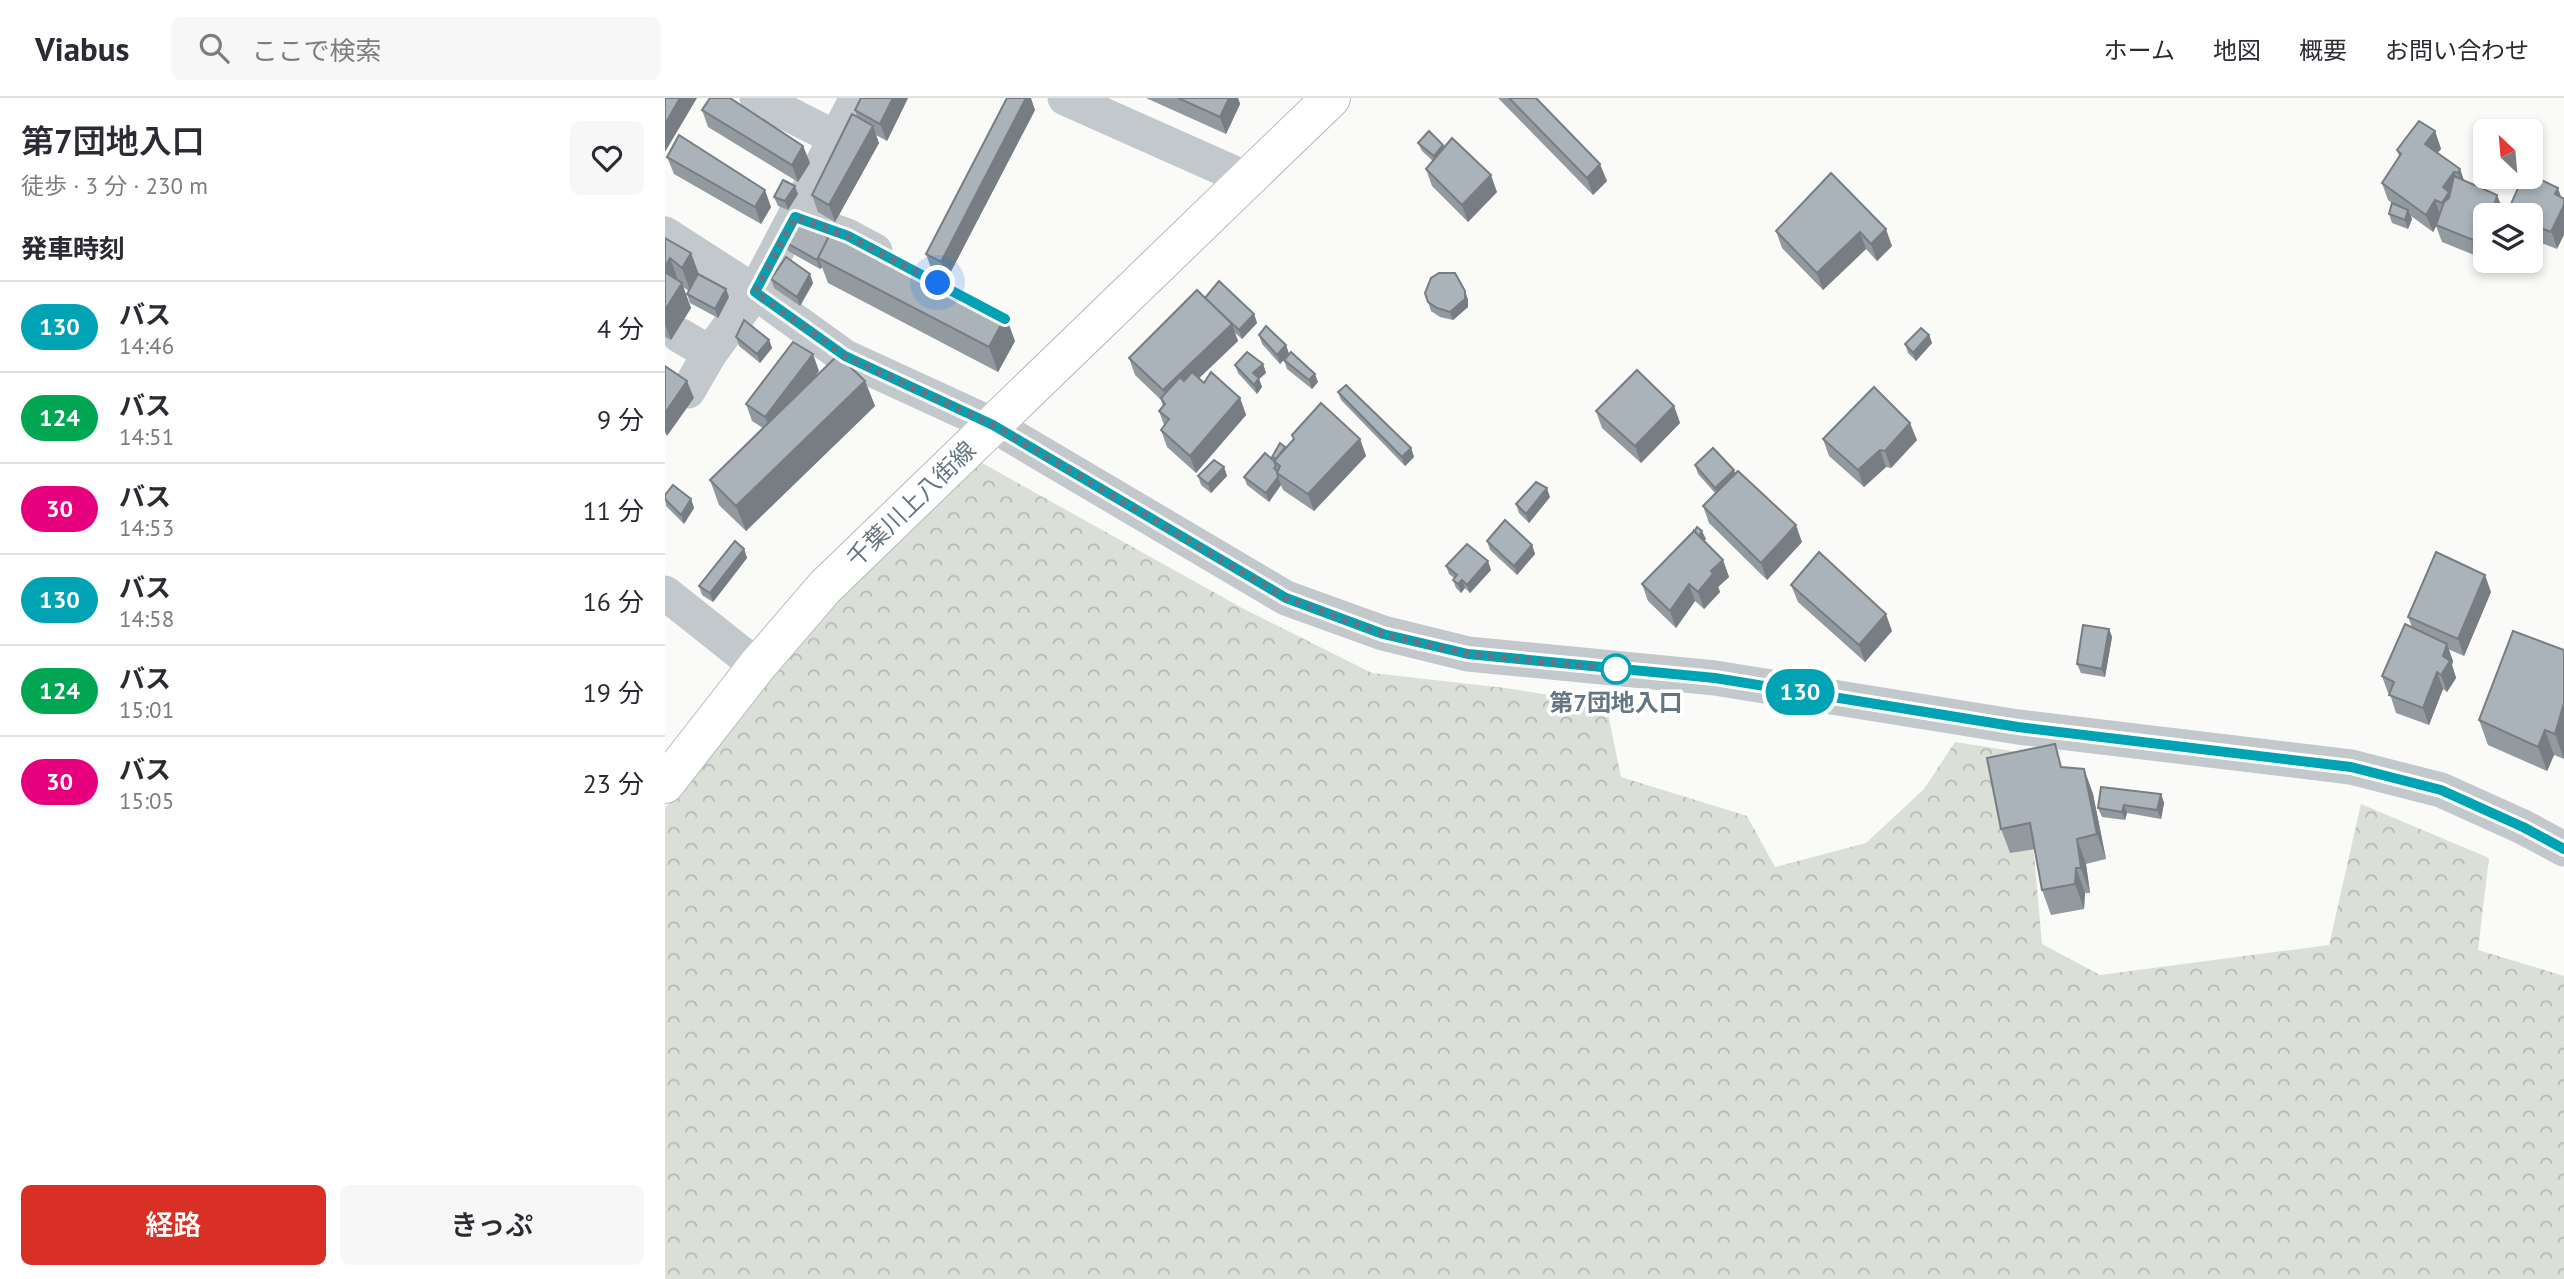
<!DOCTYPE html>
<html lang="ja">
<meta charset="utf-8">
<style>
body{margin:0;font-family:"PT Sans","Noto Sans JP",sans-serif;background:#f7f7f7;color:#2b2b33;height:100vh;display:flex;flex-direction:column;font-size:26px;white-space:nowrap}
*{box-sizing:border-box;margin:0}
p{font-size:23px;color:#7c7c81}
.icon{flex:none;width:38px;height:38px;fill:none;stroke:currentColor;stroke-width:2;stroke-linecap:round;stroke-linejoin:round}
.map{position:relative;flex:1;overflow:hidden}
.drawer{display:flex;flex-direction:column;background:#fff;width:665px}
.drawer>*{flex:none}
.badge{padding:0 14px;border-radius:23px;font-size:24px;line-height:46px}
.needle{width:46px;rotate:334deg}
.buttons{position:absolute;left:1808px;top:21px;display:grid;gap:14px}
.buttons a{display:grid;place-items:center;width:70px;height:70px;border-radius:10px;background:#fff;box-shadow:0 4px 10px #0003;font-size:35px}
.you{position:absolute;width:35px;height:35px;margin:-18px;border:5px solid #fff;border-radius:50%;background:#1a73e8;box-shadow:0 0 0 10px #1a73e833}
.map>.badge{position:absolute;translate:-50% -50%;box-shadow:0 0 0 4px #fff}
h2{padding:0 21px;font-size:26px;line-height:63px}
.round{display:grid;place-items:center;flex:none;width:74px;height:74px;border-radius:10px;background:#f7f7f7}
.summary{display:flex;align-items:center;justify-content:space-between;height:119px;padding:0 21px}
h1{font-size:33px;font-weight:600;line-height:52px}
.primary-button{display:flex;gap:14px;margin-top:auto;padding:14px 21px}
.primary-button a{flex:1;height:80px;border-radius:10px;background:#d93025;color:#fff;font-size:28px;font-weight:600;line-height:80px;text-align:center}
.primary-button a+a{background:#f7f7f7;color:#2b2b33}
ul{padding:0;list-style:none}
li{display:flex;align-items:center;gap:21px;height:91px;padding:0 21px;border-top:2px solid #e1e1e2}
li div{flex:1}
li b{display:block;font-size:26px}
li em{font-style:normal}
li .badge{min-width:77px;font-weight:700;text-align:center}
header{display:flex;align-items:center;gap:42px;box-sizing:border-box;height:98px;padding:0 35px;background:#fff;border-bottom:2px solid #e1e1e2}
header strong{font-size:33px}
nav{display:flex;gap:38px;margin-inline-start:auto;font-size:24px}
.search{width:490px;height:63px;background:#f7f7f7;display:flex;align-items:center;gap:18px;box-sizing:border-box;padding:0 24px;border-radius:10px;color:#7c7c81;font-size:26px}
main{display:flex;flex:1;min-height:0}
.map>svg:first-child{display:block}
</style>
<header>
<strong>Viabus</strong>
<div class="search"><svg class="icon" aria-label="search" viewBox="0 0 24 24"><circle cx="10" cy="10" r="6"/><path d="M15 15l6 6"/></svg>ここで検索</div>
<nav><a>ホーム</a><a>地図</a><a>概要</a><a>お問い合わせ</a></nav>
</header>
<main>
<section class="drawer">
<div class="summary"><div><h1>第7団地入口</h1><p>徒歩 · 3 分 · 230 m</p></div><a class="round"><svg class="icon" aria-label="heart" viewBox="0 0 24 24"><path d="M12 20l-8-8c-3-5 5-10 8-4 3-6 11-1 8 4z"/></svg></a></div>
<h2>発車時刻</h2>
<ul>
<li><span class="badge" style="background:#00a3b4;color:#fff">130</span><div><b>バス</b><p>14:46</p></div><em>4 分</em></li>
<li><span class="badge" style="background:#00a651;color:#fff">124</span><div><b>バス</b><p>14:51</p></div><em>9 分</em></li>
<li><span class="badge" style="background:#e6007e;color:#fff">30</span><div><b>バス</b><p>14:53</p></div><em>11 分</em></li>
<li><span class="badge" style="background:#00a3b4;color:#fff">130</span><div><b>バス</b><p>14:58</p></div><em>16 分</em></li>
<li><span class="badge" style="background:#00a651;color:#fff">124</span><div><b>バス</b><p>15:01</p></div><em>19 分</em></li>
<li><span class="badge" style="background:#e6007e;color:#fff">30</span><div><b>バス</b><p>15:05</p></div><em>23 分</em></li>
</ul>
<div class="primary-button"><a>経路</a><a>きっぷ</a></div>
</section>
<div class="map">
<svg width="1899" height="1181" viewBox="0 0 1899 1181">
<defs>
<pattern id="forest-crowns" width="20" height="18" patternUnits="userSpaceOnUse" patternTransform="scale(1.75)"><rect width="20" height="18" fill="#dadfd7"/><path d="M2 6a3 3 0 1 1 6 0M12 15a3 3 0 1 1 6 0" fill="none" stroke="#b4b9b4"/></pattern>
</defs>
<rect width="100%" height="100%" fill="#fafaf8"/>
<polygon fill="url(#forest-crowns)" points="310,361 577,510 707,575 840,590 941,606 956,679 1082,718 1110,769 1201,745 1259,691 1290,644 1360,655 1377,846 1435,877 1664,847 1696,706 1824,760 1813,852 1899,878 1899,1181 0,1181 0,710 27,678 142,525"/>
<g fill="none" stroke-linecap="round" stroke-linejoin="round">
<defs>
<polyline id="major" points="0,686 92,568 160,489 666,0"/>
</defs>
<use href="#major" stroke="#b5babe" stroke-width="40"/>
<g stroke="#c3c8cc" stroke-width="35">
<polyline points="92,0 171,40"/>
<polyline points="400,0 582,81"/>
<polyline points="130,119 182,138 210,153"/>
<polyline points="0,136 90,194 180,259 328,327 621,500 718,535 803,556 1050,580 1353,629 1686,669 1776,692 1858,729 1899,751"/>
<polyline points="14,237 45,255"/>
<polyline points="23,293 45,255 90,194 192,0"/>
<polyline points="0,495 92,568"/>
</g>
<use href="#major" stroke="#fff" stroke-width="38"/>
</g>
<g fill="#929a9f">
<polygon points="243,0 222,43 211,37 214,45 170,124 153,114 147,97 192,19 190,12"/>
<polygon points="481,0 573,0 575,6 561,36"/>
<polygon points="833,0 871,0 942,83 928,97"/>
<polygon points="37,12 138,48 145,65 133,84 43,29"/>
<polygon points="370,12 282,181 267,173 261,156"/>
<polygon points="1770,33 1776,51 1772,55 1795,71 1799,83 1839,114 1838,117 1820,117 1820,157 1819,161 1777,144 1771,128 1768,134 1746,118 1747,121 1743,131 1727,125 1724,116 1728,106 1723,102 1717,85 1734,58 1732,52"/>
<polygon points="753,45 778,47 779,50 832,94 803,124 767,88 761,71 768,63 757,53"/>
<polygon points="2,59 106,109 96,126 9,76"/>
<polygon points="1166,75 1227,148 1212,163 1201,151 1158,192 1117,150 1111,133"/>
<polygon points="1866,77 1892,151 1866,141"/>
<polygon points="133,96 123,112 113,108 109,99"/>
<polygon points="0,140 26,155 34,176 61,191 64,199 53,220 25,205 22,196 24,193 18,189 26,210 6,242 0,239"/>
<polygon points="120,144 350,243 333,274 163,185 157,169 155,171 123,153"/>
<polygon points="106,181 148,185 135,208 109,190"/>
<polygon points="800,193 803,202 803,209 788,222 775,219 766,213 760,195"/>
<polygon points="540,200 589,216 592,225 577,241 569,234 573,243 534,280 539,285 575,300 581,317 531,375 502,349 496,332 499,327 494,313 498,308 496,302 470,277 464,260"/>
<polygon points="594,237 621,247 624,256 615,266 597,246"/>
<polygon points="1264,237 1267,245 1251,263 1243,255 1240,246"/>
<polygon points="71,239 104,242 107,250 95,265 74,248"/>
<polygon points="619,262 653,284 647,291 622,271"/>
<polygon points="598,266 601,275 594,281 597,289 592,296 573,275 570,267"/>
<polygon points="154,273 146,283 200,283 210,308 81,433 54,407 45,382 98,330 87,323 81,306"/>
<polygon points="673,294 746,350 749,359 740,368 676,302"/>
<polygon points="1009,308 1015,325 976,365 937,330 931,313"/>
<polygon points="695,341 701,358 649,413 618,392 616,387 604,404 582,387 579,379 609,362 607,359 620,351"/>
<polygon points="1158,341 1252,342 1226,370 1221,369 1199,389 1164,358"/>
<polygon points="1030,367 1070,375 1137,444 1102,482 1044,425 1038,408 1050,395 1033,376"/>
<polygon points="559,369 562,378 546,395 536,387 533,378"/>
<polygon points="0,397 26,401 29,410 19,426 1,408"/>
<polygon points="885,399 864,425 854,415 851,406"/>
<polygon points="1041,441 1039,443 1058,462 1064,479 1053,489 1055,494 1039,511 1030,503 1011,530 983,503 977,486"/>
<polygon points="822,443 867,447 870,456 852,477 825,452"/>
<polygon points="79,451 82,460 48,504 37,497 34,488"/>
<polygon points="781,468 826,472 805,495 800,490 796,495 791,490 788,482 789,480 784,476"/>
<polygon points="1126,487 1227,533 1200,564 1133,504"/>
<polygon points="1826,494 1799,558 1783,551 1788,563 1787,567 1791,580 1782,594 1778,591 1764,627 1731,615 1725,596 1723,595 1717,578 1747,529 1743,519"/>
<polygon points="1444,531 1447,539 1440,579 1416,575 1412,566"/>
<polygon points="1899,552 1899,661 1889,657 1882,673 1823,647 1814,622"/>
<polygon points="1398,669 1419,671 1428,696 1441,761 1421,766 1425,795 1420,795 1419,811 1386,817 1377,792 1370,751 1345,755 1336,731"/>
<polygon points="1496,696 1499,705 1496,721 1462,715 1460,722 1437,719 1433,710"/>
</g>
<g fill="#777d82">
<polygon points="15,0 32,0 0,54 0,26"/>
<polygon points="228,0 243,0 222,43 215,26"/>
<polygon points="361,0 366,0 370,12 282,181 276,164"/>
<polygon points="564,0 573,0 575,6 561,36 555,19"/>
<polygon points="208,28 214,45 170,124 164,107"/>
<polygon points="1770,33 1776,51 1766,63 1760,46"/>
<polygon points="778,47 781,56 772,67 769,58"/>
<polygon points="138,48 145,65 133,84 127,67"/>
<polygon points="935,66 942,83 928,97 922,80"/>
<polygon points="1795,71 1801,88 1799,92 1793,75"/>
<polygon points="1789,74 1796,91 1783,122 1777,105 1778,89"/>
<polygon points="826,77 832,94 803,124 797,107"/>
<polygon points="130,88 133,96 123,112 120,103"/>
<polygon points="1893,90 1899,107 1899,137 1892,151 1886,134 1890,96"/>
<polygon points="100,92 106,109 96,126 90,109"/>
<polygon points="1832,97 1839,114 1838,117 1827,117"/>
<polygon points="1770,102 1776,119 1768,134 1761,117"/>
<polygon points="1743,112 1747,121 1743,131 1740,122"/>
<polygon points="1221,131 1227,148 1212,163 1206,146"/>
<polygon points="1195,134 1201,151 1158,192 1152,175"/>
<polygon points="1814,139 1820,156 1819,161 1813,144"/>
<polygon points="26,155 35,180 26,195 17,170"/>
<polygon points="5,160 14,185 0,179 0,169"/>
<polygon points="153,160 157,169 155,171 152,162"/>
<polygon points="145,176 148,185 135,208 132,199"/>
<polygon points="17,185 26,210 6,242 0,226 0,212"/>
<polygon points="61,191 64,199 53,220 50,211"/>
<polygon points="800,193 803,202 803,209 788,222 785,214"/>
<polygon points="589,216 592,225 577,241 574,232"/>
<polygon points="341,218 350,243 333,274 324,249"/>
<polygon points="567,226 573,243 504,309 498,292"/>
<polygon points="1264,237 1267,245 1251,263 1248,255"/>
<polygon points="104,242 107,250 95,265 92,256"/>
<polygon points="621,247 624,256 615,266 612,257"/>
<polygon points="148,256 154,273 107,336 100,319"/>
<polygon points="598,266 601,275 594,281 597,289 592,296 589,287 588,275"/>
<polygon points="650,276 653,284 647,291 644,282"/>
<polygon points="22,283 29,300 2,338 0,334 0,315"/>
<polygon points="200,283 210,308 81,433 71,408"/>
<polygon points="575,300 581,317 531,375 525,358"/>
<polygon points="1009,308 1015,325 976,365 970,348"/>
<polygon points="1245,325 1252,342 1226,370 1220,353"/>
<polygon points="695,341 701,358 649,413 643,396"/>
<polygon points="746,350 749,359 740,368 737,359"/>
<polygon points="1215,352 1221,369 1199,389 1193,372"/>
<polygon points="559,369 562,378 546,395 543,386"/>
<polygon points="1069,372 1072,381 1053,399 1050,390"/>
<polygon points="613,379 616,387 604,404 601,395"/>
<polygon points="882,390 885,399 864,425 861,416"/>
<polygon points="26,401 29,410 19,426 16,417"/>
<polygon points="1131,427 1137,444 1102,482 1096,465"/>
<polygon points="1037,433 1041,441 1036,448 1033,439"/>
<polygon points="867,447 870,456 852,477 849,468"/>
<polygon points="79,451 82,460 48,504 45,495"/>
<polygon points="1058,462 1064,479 1053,489 1055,494 1039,511 1033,494 1046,473"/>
<polygon points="823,463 826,472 805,495 802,487"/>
<polygon points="1820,477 1826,494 1799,558 1793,541"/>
<polygon points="797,482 800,490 796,495 793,486"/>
<polygon points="1024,486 1030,503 1011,530 1005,513"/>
<polygon points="1221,516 1227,533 1200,564 1194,547"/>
<polygon points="1444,531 1447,539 1440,579 1437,571"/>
<polygon points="1782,546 1788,563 1787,567 1791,580 1782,594 1776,577 1778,558"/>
<polygon points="1772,574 1778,591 1764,627 1758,610"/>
<polygon points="1899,605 1899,661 1890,636"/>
<polygon points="1880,632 1889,657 1882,673 1873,649"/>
<polygon points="1419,671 1428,696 1441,761 1432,736"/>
<polygon points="1496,696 1499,705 1496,721 1492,712"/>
<polygon points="1459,707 1462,715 1460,722 1457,714"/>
<polygon points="1412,741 1421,766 1425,795 1416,770"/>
<polygon points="1411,770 1420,795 1419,811 1410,786"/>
</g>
<g fill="#aab3b9" stroke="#777d82" stroke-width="2">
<polygon points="0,0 15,0 0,26"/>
<polygon points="45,0 65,0 138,48 127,67 37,12"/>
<polygon points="196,0 228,0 215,26 190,12"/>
<polygon points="342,0 361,0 276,164 261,156"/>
<polygon points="513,0 564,0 555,19"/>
<polygon points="844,0 871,0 935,66 922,80"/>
<polygon points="187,16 208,28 164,107 147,97"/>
<polygon points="1754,23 1770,33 1760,46 1795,71 1793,75 1789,74 1778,89 1784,94 1777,105 1770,102 1761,117 1717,85 1736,56 1732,52"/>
<polygon points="764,33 778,47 769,58 753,45"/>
<polygon points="14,37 100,92 90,109 2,59"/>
<polygon points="787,40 826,77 797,107 761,71"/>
<polygon points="1166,75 1221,131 1206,146 1195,134 1152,175 1111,133"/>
<polygon points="1866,77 1893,90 1890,96 1899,101 1899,107 1886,134 1866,126 1866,117 1841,117 1858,79 1866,79"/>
<polygon points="1789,78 1832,97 1827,117 1820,117 1820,143 1814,139 1813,144 1771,127 1779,104 1784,100"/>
<polygon points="118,82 130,88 120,103 109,99"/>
<polygon points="1727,105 1743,112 1740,122 1724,116"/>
<polygon points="133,122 164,140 152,162 120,144"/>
<polygon points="168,130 341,218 324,249 153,160"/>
<polygon points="0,140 26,155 17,170 5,160 0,169"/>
<polygon points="121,159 145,176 132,199 106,181"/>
<polygon points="0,174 17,185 0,212"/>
<polygon points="774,175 790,175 800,193 800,201 785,214 772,210 763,204 760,195 766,180"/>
<polygon points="33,176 61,191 50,211 22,196"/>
<polygon points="554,183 589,216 574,232 540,200"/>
<polygon points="532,192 567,226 498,292 464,260"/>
<polygon points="79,222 104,242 92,256 71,239"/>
<polygon points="601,228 621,247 612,257 594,237"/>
<polygon points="1256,230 1264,237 1248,255 1240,246"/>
<polygon points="128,244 148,256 100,319 81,306"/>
<polygon points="582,254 598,266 588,275 594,280 589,287 570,267"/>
<polygon points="626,254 650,276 644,282 619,262"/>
<polygon points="173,257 200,283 71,408 45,382"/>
<polygon points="0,268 22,283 0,315"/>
<polygon points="972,272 1009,308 970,348 931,313"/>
<polygon points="527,274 539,285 546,274 575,300 525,358 496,332 504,321 494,313 500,306 496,300 515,279 519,283"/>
<polygon points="681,287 746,350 737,359 673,294"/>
<polygon points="1209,289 1245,325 1220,353 1215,352 1193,372 1158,341"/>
<polygon points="656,305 695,341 643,396 612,375 615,368 609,363 629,341 627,337"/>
<polygon points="615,345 620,349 611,361 607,359"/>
<polygon points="1048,350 1069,372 1050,390 1030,367"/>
<polygon points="600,355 609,363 611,368 609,370 612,373 612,375 613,379 601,395 579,379"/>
<polygon points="549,362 559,369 543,386 533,378"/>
<polygon points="1073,373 1131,427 1096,465 1038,408"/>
<polygon points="871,384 882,390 861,416 851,406"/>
<polygon points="8,387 26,401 16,417 0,401 0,397"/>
<polygon points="840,422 867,447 849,468 822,443"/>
<polygon points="1032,429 1037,433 1034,438 1029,433 1029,434"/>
<polygon points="1029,433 1058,462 1046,473 1048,476 1033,494 1024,486 1005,513 977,486"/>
<polygon points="70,443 79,451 45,495 34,488"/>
<polygon points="802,446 823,463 802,487 797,482 793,486 788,482 792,477 781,468"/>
<polygon points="1154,454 1221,516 1194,547 1126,487"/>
<polygon points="1771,454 1820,477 1793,541 1743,519"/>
<polygon points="1740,526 1782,546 1778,558 1785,563 1776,577 1772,574 1758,610 1724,597 1729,584 1717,578"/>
<polygon points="1418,527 1444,531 1437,571 1412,566"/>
<polygon points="1848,533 1899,552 1899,605 1890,636 1880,632 1873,649 1814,622"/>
<polygon points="1390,646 1396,669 1419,671 1432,736 1412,741 1416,770 1411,770 1410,786 1377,792 1365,725 1336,731 1322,660"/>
<polygon points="1436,689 1496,696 1492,712 1459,707 1457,714 1433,710"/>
</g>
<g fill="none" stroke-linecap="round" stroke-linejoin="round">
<defs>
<polyline id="line" points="340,221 183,138 130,119 90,194 180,258 328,327 621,500 718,536 803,556 1050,580 1353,629 1686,669 1776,692 1858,729 1899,751"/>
</defs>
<use href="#line" stroke="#fff" stroke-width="16"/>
<use href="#line" stroke="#00a3b4" stroke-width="10"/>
<polyline stroke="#657683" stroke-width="7" stroke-dasharray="0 12.6" points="273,185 183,138 130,119 90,194 180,258 328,327 621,500 718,536 803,556 951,571"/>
</g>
<circle fill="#fff" stroke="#00a3b4" stroke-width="3.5" cx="951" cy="571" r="14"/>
<g text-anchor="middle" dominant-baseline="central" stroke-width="7" stroke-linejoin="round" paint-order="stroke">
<g font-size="24" fill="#657683" stroke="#fff">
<text transform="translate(246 406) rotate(-44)">千葉川上八街線</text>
</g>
<g font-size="24" font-weight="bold" fill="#657683" stroke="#fff">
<text x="951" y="604">第7団地入口</text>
</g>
</g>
</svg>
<div class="buttons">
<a><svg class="needle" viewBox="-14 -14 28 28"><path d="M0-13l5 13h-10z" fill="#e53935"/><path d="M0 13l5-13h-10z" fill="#7c7c81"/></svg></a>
<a><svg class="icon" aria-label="layers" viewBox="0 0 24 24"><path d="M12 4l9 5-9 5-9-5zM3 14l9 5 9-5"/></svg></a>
</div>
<div class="you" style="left:273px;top:185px"></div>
<b class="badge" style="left:1135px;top:594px;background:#00a3b4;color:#fff">130</b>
</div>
</main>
